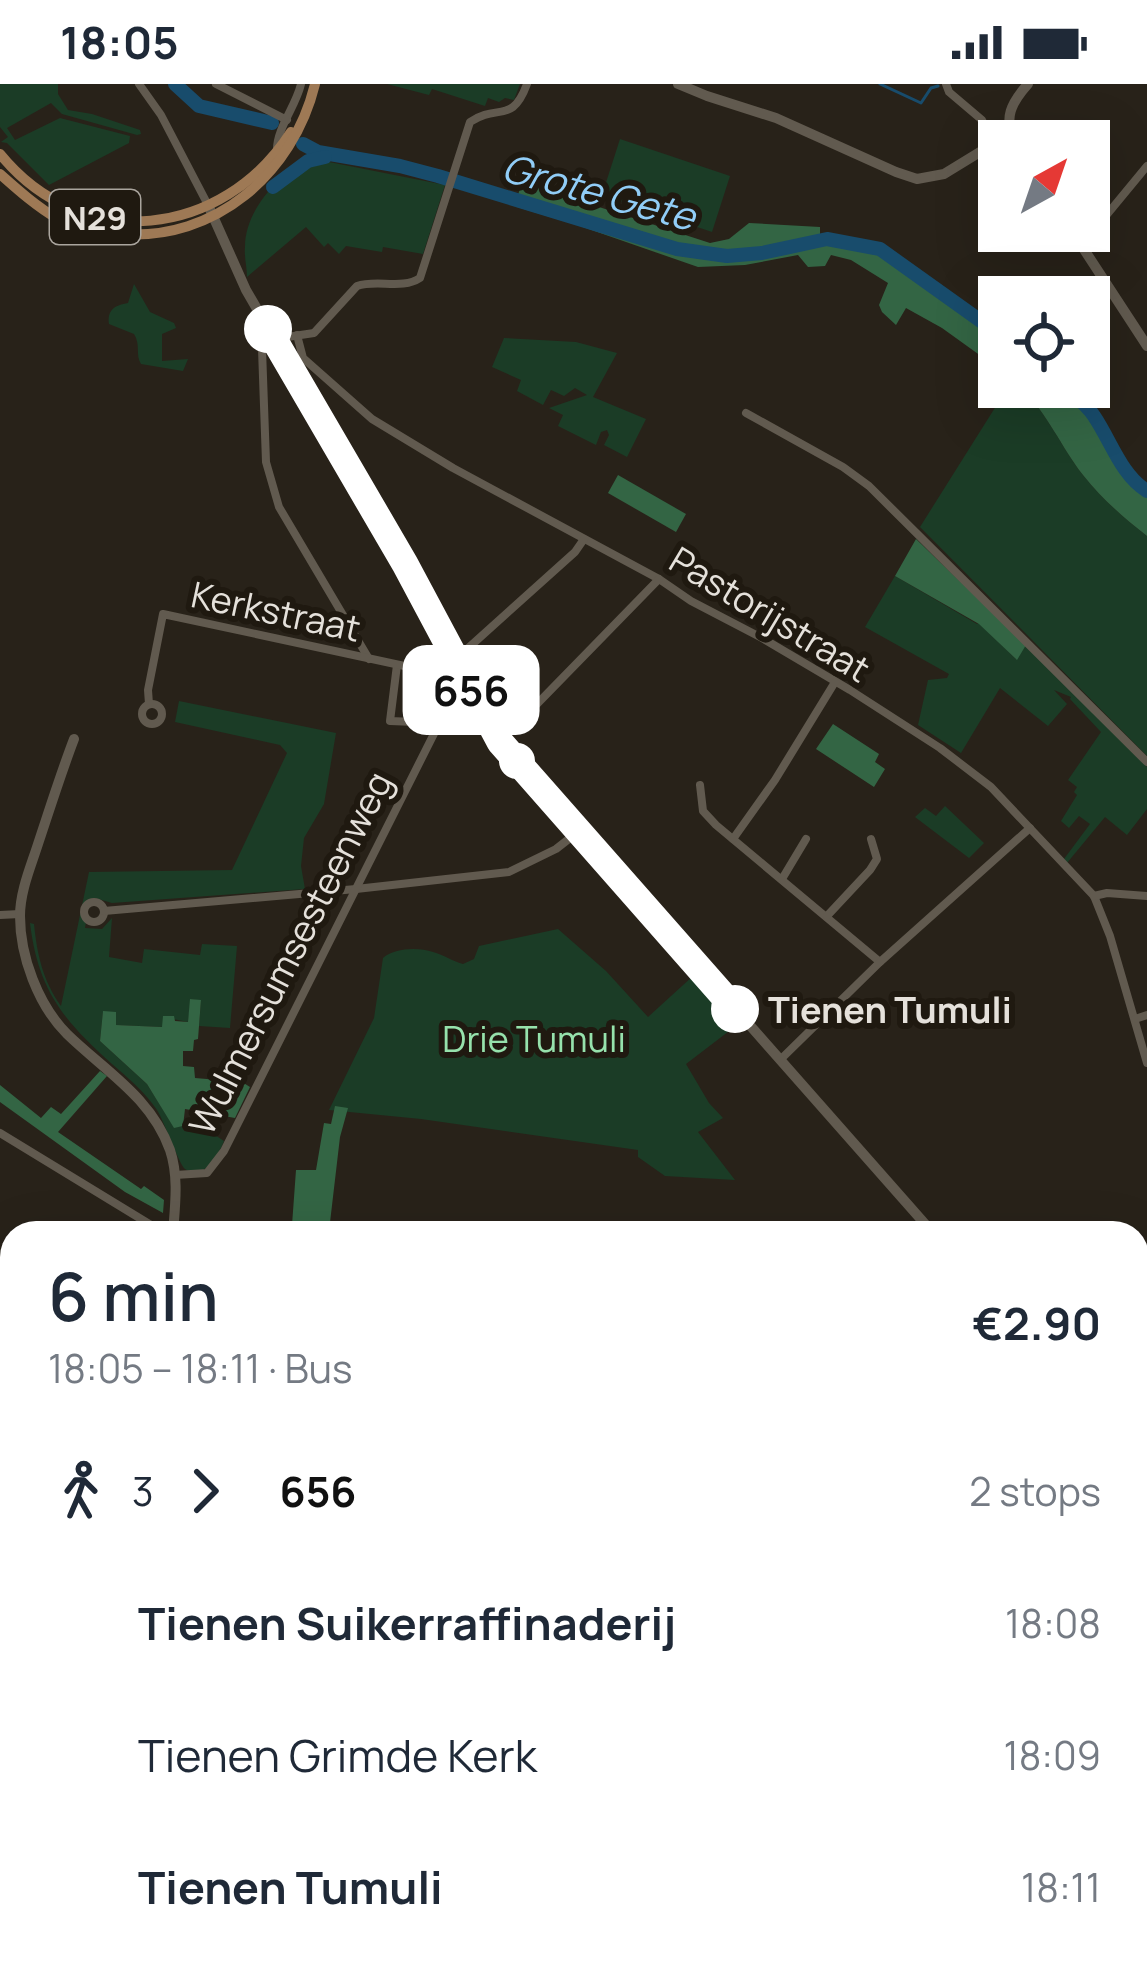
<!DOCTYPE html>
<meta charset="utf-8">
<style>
body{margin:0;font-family:Manrope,sans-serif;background:#f6f6f7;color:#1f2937;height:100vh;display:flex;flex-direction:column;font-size:45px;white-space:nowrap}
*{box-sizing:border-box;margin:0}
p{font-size:39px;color:#747a83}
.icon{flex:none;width:66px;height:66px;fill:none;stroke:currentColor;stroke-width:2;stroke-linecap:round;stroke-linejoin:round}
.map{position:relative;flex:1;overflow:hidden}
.sheet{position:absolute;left:0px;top:1137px;width:1149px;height:759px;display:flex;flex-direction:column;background:#fff;border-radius:36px 36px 0 0;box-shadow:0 12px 48px #0002}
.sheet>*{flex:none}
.badge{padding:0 24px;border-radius:18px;font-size:42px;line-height:78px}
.needle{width:78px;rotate:40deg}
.controls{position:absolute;left:978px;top:36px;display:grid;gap:24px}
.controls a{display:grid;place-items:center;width:132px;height:132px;border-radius:0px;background:#fff;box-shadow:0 12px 48px #0002;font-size:60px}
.map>.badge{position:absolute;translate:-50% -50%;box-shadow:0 0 0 6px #fff}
.legs{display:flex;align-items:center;gap:18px;height:132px;padding:0 48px;font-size:39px}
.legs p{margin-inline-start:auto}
.overview{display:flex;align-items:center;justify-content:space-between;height:204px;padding:0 48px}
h1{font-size:66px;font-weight:600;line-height:90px}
ul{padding:0 48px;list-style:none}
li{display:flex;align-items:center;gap:42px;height:132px;font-size:45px}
li i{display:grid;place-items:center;width:18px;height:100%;margin:0 15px;background:currentColor}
li i::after{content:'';width:30px;height:30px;margin:-15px;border:9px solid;border-radius:50%;background:#fff}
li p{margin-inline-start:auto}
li:first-child i{background:linear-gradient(#0000 50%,currentColor 0)}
li:last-child i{background:linear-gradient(currentColor 50%,#0000 0)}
.status{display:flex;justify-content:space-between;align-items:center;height:84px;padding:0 60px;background:#fff;direction:ltr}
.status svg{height:33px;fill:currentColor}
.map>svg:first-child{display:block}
</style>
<div class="status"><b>18:05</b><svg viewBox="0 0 49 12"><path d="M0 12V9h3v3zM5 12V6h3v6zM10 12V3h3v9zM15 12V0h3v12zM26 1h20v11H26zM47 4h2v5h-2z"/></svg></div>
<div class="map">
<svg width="1147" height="1894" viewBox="0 0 1147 1894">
<rect width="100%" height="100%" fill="#282219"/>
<g fill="#1b3c26">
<polygon points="0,0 58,0 58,10 68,26 92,30 140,46 141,50 137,51 62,30 51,19 7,44 15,56 60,34 130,52 129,59 49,101 7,59 1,58 8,53 0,43"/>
<polygon points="387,0 520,0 514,16 505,14 499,18 488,14 485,22 432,5 429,11"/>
<polygon points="620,55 730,92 712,148 602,111"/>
<path d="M324,77l121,24 -22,69 -40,-7 -1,5 -36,-6 -7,8 -11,-11 -4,4 -18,-20 -59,50c0,-10 -3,-20 -2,-30 0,-30 21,-57 44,-75l10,1 15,-11z"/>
<path d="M134,200l16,28 24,11 2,5 -14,6v27l26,-2 -5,12 -42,-7c-6,-10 0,-19 -7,-30l-25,-10c-2,-14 6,-19 19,-21z"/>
<polygon points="504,254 576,258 617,269 593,313 646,335 627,373 604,361 609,351 607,346 601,348 596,361 558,342 563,331 549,324 587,311 575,304 564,312 551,306 543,321 517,307 521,296 492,283"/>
<path d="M1008,303h13c28,29 39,58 62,88 19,24 40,42 64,61v220l-227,-229z"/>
<polygon points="895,492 977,540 979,539 1016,575 1026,561 1147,683 1147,725 1127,751 1105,733 1067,779 1064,775 1090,740 1079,732 1069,744 1061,737 1077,711 1074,708 1077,703 1068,696 1101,648 1070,615 1071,613 1054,606 1067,620 1048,642 1000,604 961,669 918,641 928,596 947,594 949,590 865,543"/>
<path d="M179,617l157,32 -12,71 -20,34 -3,28 4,23 -193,14 -17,-5 -8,2 -6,9 5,13 -1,6 17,1 10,-11 -3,39 33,6 2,-14 56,6 2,-11 35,2 -7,82 -31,-2 2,-25 -10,-2 -3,23 -25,-5v10l-48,-2 1,-13h-13l-3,29 47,43 27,43 9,-1 1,5 31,4 9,6c-6,14 -19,40 -39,28 -5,-3 -21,-48 -28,-59 -12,-18 -29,-32 -45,-46 -49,-44 -74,-74 -82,-141l4,1c3,30 9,57 27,82l28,-134 143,-2 55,-117 -7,-8 -105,-23z"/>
<polygon points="945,722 984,759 969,774 915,733 925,724 936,732"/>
<path d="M558,845l48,42 42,46 45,-41 44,49 -51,39 23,39 14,15 -25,14 37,48 -70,-4 -27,-19v-7l-217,-31 -92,-9 45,-92 9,-60c11,-10 35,-11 50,-6 11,3 19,9 30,12l11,-5 5,-13z"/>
</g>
<g fill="#336544">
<polygon points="522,98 710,159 729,155 749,139 820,143 820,150 827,155 880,165 999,250 999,285 942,244 906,224 896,241 882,228 879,221 888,199 851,176 831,171 825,182 808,183 798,171 745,181 698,183 580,142 517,123 521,113 518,111"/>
<path d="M1021,303h45c9,9 21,18 28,29 17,25 27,59 53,75v45c-24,-19 -45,-37 -64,-61 -23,-30 -34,-59 -62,-88z"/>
<polygon points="618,391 686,430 676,448 608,409"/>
<polygon points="916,455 1026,561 1017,576 979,540 895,492"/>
<polygon points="833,640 879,670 875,678 885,685 874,703 816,665"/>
<polygon points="190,915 201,916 198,955 194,956 193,967 183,967 183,982 194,983 195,994 242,998 250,1003 235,1034 185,1025 183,1042 174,1044 147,1000 100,957 103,927 116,928 116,941 162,943 163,932 174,932 175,937 188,938"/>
<polygon points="100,987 107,992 58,1048 141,1105 144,1102 164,1116 163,1129 125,1108 0,1018 0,1001 41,1034 51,1023 61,1030"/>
<polygon points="335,1022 348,1024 340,1053 329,1147 292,1141 296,1086 316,1086 324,1039 331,1040"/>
</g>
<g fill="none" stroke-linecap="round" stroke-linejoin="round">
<polyline stroke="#184c6c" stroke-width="3" points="880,0 921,19 931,4 938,2"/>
<g stroke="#184c6c" stroke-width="14">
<polyline points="175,0 199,22 272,39"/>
<polyline points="303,60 318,68 400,82 438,92 677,165 727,172 762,169 827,155 880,165 999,250"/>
<polyline points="273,103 308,77 325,73"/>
<path d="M1066,303c9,9 21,18 28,29 17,25 27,59 53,75"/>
</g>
<g stroke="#615a4f" stroke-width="8">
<polyline points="139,0 161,31 208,121"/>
<polyline points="216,0 287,36"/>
<polyline points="946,0 949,8 982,36 994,59"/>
<path d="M277,65c0,-21 19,-43 24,-65"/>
<polyline points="1081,162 1147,82"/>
<polyline points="297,251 303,274 372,335 453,384 659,495 691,517 762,554 850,606 940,664 991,703 1094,812 1110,852 1147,979"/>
<polyline points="746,329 843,383 869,402 1147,678"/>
<path d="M369,575l-90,-152 -13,-45 -4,-113 12,-10 40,-6 43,-47c20,-7 45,4 63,-8l50,-156c28,-19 42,3 57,-38"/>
<polyline points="456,575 575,468 584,455"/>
<polyline points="397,581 390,637 415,638 440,635"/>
<polyline points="149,620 148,606 163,530 437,589 457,578"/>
<circle cx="152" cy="630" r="10"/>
<polyline points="500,658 659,495"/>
<polyline points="700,701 703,727 716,741 880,878"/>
<polyline points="733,755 775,696 835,598"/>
<polyline points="782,795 806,755"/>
<polyline points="1094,812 1107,809 1147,812"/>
<circle cx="94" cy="828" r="10"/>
<polyline points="104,827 356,805 509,788 556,765 579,747"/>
<polyline points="0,831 20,830"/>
<polyline points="827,832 870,786 877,775 871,755"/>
<polyline points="1135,935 1147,931"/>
<polyline points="780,976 880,878 1030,744"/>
<polyline points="0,1049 164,1149"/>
<polyline points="175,1091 207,1089 224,1067 456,606 466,595"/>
<polyline points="0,1207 12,1211"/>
<polyline points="0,1266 12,1270"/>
<polyline points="1137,1590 1143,1592"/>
<polyline points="1137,1749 1147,1762"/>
<polyline points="363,1894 374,1884"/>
</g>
<g stroke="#615a4f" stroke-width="10">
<polyline points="678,0 707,12 776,34 896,88 917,95 944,90 1011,49"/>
<path d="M1016,57c-14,-22 -4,-39 12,-57"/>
<polyline points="208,121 246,206 405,480 500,658 933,1149"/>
<polyline points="1072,147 1147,262"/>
<path d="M74,655c-13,34 -24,69 -36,105 -7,22 -18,47 -18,72 0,40 18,89 47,118 38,37 84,63 103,116 9,27 5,56 3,83"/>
<polyline points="1137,1382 1147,1394"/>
<polyline points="0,1637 12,1605"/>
</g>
<g stroke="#9e7955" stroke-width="10">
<path d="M0,70c82,101 223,84 291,-22"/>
<path d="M0,90c18,16 37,33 58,45 20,10 41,14 63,15 94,7 172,-60 194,-150"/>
</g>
<g stroke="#c68d59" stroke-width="12">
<polyline points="0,1229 12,1233"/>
<polyline points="0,1246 12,1250"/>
<polyline points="1137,1617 1147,1620"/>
<polyline points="1137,1635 1147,1639"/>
</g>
</g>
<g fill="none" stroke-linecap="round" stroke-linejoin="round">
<defs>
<polyline id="line-1" points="268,245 405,480 500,658 735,925"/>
</defs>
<use href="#line-1" stroke="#fff" stroke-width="27"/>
<use href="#line-1" stroke="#fff" stroke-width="18"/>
</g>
<g fill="#fff" stroke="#fff" stroke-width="6">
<circle cx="268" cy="245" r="21"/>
<circle cx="517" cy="677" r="15"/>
<circle cx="735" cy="925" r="21"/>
</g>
<g text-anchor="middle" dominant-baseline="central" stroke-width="12" stroke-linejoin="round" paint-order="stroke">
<rect fill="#1f1910" stroke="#aaa59e" stroke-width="3" x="50" y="106" width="90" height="54" rx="9"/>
<g font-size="33" font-weight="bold" fill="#e5e1db">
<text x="95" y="133">N29</text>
</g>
<g font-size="36" fill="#e5e1db" stroke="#1f1910">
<text transform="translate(276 527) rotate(12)">Kerkstraat</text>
<text transform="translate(770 530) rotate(31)">Pastorijstraat</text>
<text transform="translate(290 869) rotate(-63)">Wulmersumsesteenweg</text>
</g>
<g font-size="36" font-weight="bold" fill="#e5e1db" stroke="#1f1910" text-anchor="start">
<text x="768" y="925">Tienen Tumuli</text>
</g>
<g font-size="36" fill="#96e2ac" stroke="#1f1910">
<text x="534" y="954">Drie Tumuli</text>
</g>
<g font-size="39" font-style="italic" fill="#91cdf7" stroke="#1f1910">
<text transform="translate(599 107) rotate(15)">Grote Gete</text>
</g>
</g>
</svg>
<div class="controls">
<a><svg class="needle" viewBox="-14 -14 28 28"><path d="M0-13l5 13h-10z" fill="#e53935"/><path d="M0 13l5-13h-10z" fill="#747a83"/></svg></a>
<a><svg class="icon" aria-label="locate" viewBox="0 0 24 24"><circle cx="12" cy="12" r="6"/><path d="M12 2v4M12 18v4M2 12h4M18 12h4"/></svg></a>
</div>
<b class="badge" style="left:471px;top:606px;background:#fff;color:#111">656</b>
<section class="sheet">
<div class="overview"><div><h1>6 min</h1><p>18:05 – 18:11 · Bus</p></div><b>€2.90</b></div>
<div class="legs"><svg class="icon" aria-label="walk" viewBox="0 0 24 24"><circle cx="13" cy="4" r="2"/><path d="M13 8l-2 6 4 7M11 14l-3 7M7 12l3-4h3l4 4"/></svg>3<svg class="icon" aria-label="forward" viewBox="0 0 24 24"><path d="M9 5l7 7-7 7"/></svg><b class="badge" style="background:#fff;color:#111">656</b><p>2 stops</p></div>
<ul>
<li><i style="color:#fff"></i><b>Tienen Suikerraffinaderij</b><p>18:08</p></li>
<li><i style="color:#fff"></i><span>Tienen Grimde Kerk</span><p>18:09</p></li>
<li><i style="color:#fff"></i><b>Tienen Tumuli</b><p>18:11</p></li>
</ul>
</section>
</div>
